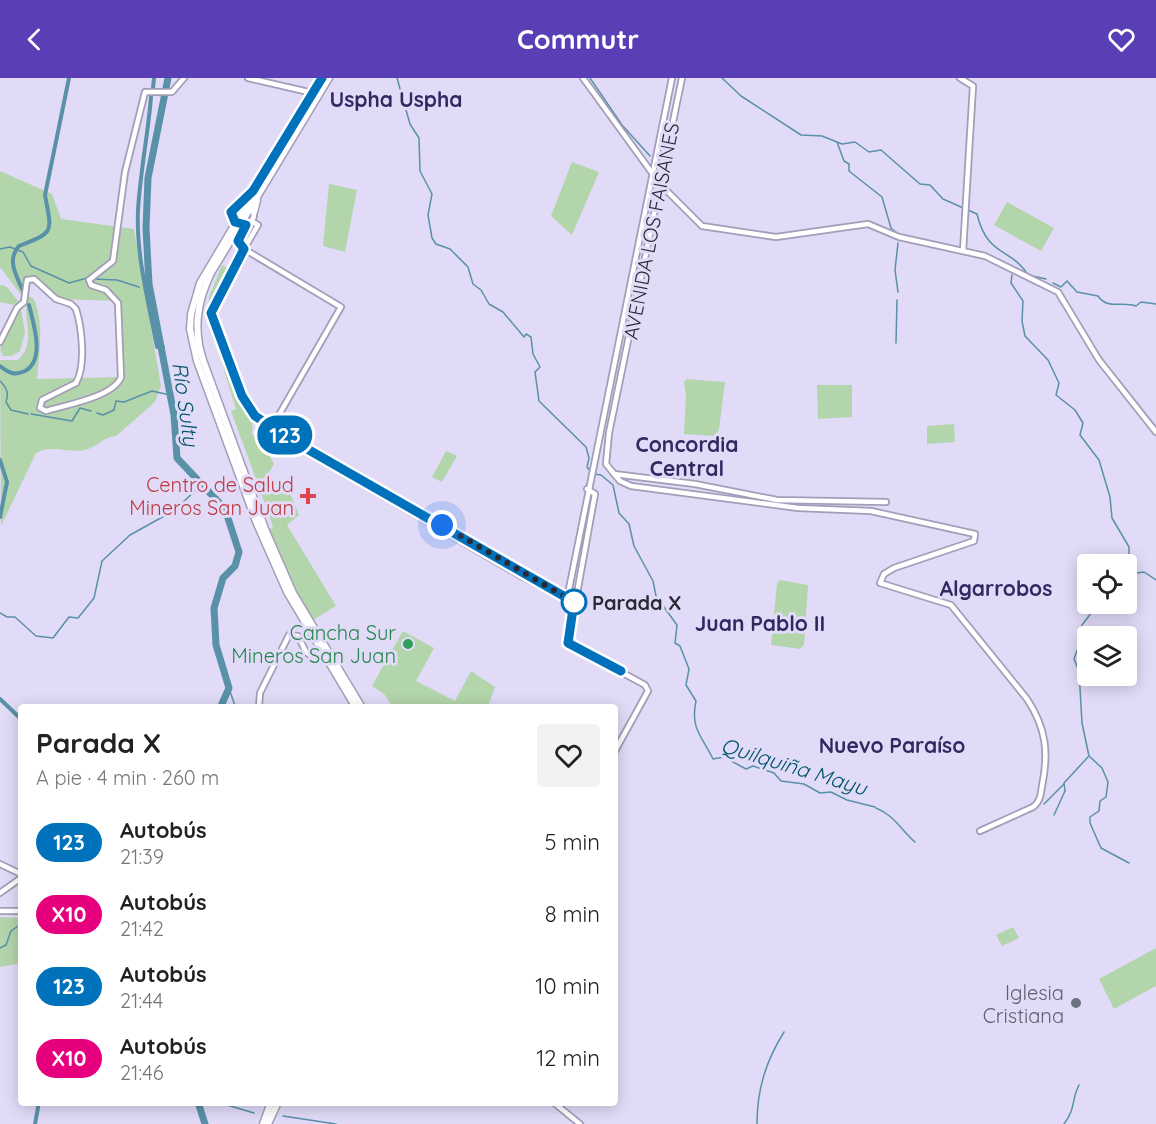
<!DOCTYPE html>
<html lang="es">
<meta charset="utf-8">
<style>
body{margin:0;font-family:Quicksand,sans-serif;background:#f2f2f2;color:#222;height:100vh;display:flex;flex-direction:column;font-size:22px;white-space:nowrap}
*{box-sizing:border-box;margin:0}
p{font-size:20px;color:#767676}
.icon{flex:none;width:33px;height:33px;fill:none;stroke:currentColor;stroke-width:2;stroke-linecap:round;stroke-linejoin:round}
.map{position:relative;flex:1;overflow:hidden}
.side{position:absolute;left:18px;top:626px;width:600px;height:402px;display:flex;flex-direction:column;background:#fff;border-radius:6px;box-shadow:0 3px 15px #0003}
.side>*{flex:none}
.badge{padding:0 12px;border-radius:20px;font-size:21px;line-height:39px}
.controls{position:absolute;left:1077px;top:476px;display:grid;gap:12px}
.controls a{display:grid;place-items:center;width:60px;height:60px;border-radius:6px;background:#fff;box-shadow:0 3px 15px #0003;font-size:30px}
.you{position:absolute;width:30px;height:30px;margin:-15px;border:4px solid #fff;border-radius:50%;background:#1a73e8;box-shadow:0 0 0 9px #1a73e833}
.map>.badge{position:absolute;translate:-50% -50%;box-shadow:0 0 0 3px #fff}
.round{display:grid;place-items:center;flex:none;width:63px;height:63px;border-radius:6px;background:#f2f2f2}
.summary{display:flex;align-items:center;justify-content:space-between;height:102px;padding:0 18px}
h1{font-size:28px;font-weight:800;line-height:45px}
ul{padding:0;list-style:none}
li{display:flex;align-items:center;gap:18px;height:72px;padding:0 18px}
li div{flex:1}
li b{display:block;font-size:22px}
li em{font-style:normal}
li .badge{min-width:66px;font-weight:700;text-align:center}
header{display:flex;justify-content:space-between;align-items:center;height:78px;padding:0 18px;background:#593eb6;color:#fff;font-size:27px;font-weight:800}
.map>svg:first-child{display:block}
</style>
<header><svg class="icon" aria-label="back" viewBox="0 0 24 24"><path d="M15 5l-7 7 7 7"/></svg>Commutr<svg class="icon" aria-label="heart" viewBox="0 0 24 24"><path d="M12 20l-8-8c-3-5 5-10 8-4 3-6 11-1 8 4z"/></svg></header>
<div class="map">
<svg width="1156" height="1046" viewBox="0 0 1156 1046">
<rect width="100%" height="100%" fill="#e1dbf7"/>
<g fill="#b3d5ac">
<polygon points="572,84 599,94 572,157 551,138"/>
<path d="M0,93l52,23 9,25 73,10 27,157 -6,16 -39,34c-13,1 -20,12 -31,14 -17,3 -34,-6 -49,3l-35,73 -1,-166h18c20,-19 3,-41 10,-64l5,2c12,23 6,55 4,81l86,-2 -3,-76 -61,-2 -23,-22 -11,3 -1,19 -24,-32z"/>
<polygon points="329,106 357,112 345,174 323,168"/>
<polygon points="1007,124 1054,150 1041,173 994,147"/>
<polygon points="222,187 230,191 211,227 210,239 237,311 253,339 252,356 261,362 274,386 268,396 279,409 286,405 299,437 287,447 336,528 313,542 288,497 268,449 271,451 273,449 268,434 231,333 236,331 208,240 209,219"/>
<polygon points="0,207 6,208 19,224 14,227 0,224"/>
<polygon points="21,230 25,255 20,273 12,278 3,278 0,271"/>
<polygon points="687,301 725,304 719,351 715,358 684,356 686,318 684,304"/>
<polygon points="817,307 852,307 852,339 818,341"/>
<polygon points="954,346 955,364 927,366 927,348"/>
<polygon points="446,373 457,378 442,404 432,399"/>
<polygon points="780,502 808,507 804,567 800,571 771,567 777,505"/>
<polygon points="403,553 434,570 416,603 455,623 471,593 495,609 488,628 392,628 384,616 372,608"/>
<polygon points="0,839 21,840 21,885 0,889"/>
<polygon points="1013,849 1019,860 1002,868 996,857"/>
<polygon points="1156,870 1156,908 1114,931 1099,901"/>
</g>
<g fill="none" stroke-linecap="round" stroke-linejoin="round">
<g stroke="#5891a8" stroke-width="1.5">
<polyline points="397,0 410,46 419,60 420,93 432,116 428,137 432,160 436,166 450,171 468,189 473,206 481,212 489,226 503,234 524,259 526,256 531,259 533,276 540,289 535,294 539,323 586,369 589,380 587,389 591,394"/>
<polyline points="590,0 622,47 650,78"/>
<path d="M722,0l19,18 60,39 21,1 20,8 13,-2 14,10 12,-2 39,34 10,1 13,14 34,15c10,43 35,34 51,61l18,4"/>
<polyline points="837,64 844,83 849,86 849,93 882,119 891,150 898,156"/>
<polyline points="0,171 10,169 23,174 31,188 69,205 87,200"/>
<polyline points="1012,197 1011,205 1023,223 1022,243 1025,258 1048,282 1059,305 1056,317 1075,332 1083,345 1080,357 1099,382 1110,419 1112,440 1129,469 1129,485 1137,495 1144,494 1156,502"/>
<polyline points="92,201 117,202 139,209"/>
<path d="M1053,205l8,4 6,-6 10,11 21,4c9,14 25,5 38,10l5,-4 15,2"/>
<polyline points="898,214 895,192 898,165"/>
<polyline points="896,265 897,222"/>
<path d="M0,303c7,7 9,12 6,21l5,8 17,4"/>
<polyline points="97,335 103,337 114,332 116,323 124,324 152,313 170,317"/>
<polyline points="31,336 72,343 80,330 91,333"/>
<path d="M595,396l6,1 12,10 6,28 10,11 5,22 19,35 3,15 21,29 -2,18 5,3 9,23 -3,16 10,16c-6,28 6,35 17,58l11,-2 22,12 7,-3 21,7 7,8 23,3 16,9 11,-1 16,8 28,7"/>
<polyline points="1095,525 1095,530 1082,547 1082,559 1074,581 1079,593 1082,645 1089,678 1102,690 1108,704 1106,719 1100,723 1099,733 1090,739 1090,745 1101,770 1129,785"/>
<polyline points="0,535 7,539 15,539 36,558 53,560 69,539 78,540 94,520 102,483 130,457 175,432 203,405"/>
<polyline points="229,610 235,628"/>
<polyline points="394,628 403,628"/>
<polyline points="1044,726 1064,706"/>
<path d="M876,730c18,7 26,23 39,34"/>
<polyline points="1054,737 1065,713 1064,705 1088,679"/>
<polyline points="0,870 6,867 11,853 21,846"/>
<polyline points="217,1024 254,1035"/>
<polyline points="283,1038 336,1046"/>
<path d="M757,1046c0,-35 9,-63 27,-92"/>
<path d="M1064,1046c12,-16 7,-23 15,-39"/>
</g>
<g stroke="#5891a8" stroke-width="4">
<polyline points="153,10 154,0"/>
<path d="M151,19c-3,38 -11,76 -13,114 -2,45 11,93 19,136h6"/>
<path d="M23,213c-6,-14 -17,-31 -4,-45 36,-14 33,-13 26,-51l24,-117"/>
<path d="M0,288c9,7 14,10 25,5 21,-11 8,-49 4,-66"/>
<polyline points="0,382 7,404 0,439"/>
<polyline points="0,621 21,641"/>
<polyline points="35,1046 39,1024"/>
</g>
<g stroke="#5891a8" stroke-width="7">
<polyline points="168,0 148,100 146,150 149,206 174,337 177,380 225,431 239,474 235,488 223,500 214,530 216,567 229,610 221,628"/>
<polyline points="198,1024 205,1046"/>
</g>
<defs>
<g id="tertiary">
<polyline points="248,0 313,15"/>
<polyline points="583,0 660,106 702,148 776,159 868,146 899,159 985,178 1058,214 1099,282 1156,354"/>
<path d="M682,0l-73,355 -3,31 14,17 11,5 167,22 73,3 104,23 -1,7 -80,27 -10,6 -4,9 71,22 76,94c19,29 22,53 15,87 -1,8 -2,16 -9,21l-53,24"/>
<polyline points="960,0 973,8 963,173"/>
<circle cx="243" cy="136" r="11"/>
<polyline points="246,147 238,163 244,171 341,229 272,349 567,521"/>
<polyline points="244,171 258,147 251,143"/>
<path d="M0,264l17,-34 7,-6 3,-22 7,-1 22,20 15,5 5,5c6,19 10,57 0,74l-34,17 -2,8 6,3c19,-6 68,-14 75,-34l-3,-74 -12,-13 -15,-5 -2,-5 24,-19 12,-89 20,-80h27l12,-14"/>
<polyline points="302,368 304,372 521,498 566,521"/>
<polyline points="614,396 695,406 777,422 886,424"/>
<polyline points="587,411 595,416 568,565 645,607 648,613 615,673"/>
<polyline points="567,521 672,0"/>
<polyline points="259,628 260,615 289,557 298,558 306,574 314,580 323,577"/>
<polyline points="0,786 21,796"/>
<polyline points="0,815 21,800"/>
<polyline points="0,833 21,833"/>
<polyline points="553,1024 580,1046"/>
</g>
<g id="trunk">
<polyline points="322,0 200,205 191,236 190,251 197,283 257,446 287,514 355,628"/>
<path d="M329,0l-118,195c-14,29 -18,56 -8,87l62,169 28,64 68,113"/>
<polyline points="239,125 248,117"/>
<polyline points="254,134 257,122"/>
<polyline points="263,1046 271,1024"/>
<polyline points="268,1046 278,1024"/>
</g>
</defs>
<use href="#tertiary" stroke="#a39db8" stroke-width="8"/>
<use href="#trunk" stroke="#a39db8" stroke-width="9"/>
<use href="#tertiary" stroke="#fff" stroke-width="4.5"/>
<use href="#trunk" stroke="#fff" stroke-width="6"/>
</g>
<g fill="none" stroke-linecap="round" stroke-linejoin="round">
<defs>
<polyline id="line" points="322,0 253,113 231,134 235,144 246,147 238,163 244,171 211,235 242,318 255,338 302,368 574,524 568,565 621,593"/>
</defs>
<use href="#line" stroke="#fff" stroke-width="14"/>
<use href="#line" stroke="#0072bc" stroke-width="9"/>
<polyline stroke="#2b2833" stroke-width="6" stroke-dasharray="0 10.8" points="442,447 574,524"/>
</g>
<path fill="#e0444e" stroke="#e1dbf7" stroke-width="2" d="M305 409h6v6h6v6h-6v6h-6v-6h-6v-6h6z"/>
<circle fill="#fff" stroke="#0072bc" stroke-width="3" cx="574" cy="524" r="12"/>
<circle fill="#2e9e5b" stroke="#e1dbf7" stroke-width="2" cx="408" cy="566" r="6"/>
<circle fill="#6b7280" stroke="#e1dbf7" stroke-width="2" cx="1076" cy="925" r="6"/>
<g text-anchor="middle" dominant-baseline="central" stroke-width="6" stroke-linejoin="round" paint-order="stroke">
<g font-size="20" fill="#2b2833" stroke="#e1dbf7">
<text transform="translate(651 153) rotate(-79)">AVENIDA LOS FAISANES</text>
</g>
<g font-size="20" fill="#be3a42" stroke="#e1dbf7" text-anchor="end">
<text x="294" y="406">Centro de Salud<tspan x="294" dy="23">Mineros San Juan</tspan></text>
</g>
<g font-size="20" font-weight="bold" fill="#2b2833" stroke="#e1dbf7" text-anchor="start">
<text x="592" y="524">Parada X</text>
</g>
<g font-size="20" fill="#27864d" stroke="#e1dbf7" text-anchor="end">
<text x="396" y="554">Cancha Sur<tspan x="396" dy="23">Mineros San Juan</tspan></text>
</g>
<g font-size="20" fill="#5b616d" stroke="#e1dbf7" text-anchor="end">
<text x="1064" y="914">Iglesia<tspan x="1064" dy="23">Cristiana</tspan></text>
</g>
<g font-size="21" font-weight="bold" fill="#322862" stroke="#e1dbf7">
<text x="396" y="21">Uspha Uspha</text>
<text x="687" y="366">Concordia<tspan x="687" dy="24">Central</tspan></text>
<text x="996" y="510">Algarrobos</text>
<text x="760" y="545">Juan Pablo II</text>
<text x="892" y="667">Nuevo Paraíso</text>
</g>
<g font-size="21" font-style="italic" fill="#03556d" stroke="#e1dbf7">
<text transform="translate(186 326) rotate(82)">Río Sulty</text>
<text transform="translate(794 688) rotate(17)">Quilquiña Mayu</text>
</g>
</g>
</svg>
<div class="controls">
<a><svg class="icon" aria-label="locate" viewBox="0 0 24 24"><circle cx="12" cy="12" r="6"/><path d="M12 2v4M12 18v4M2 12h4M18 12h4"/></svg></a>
<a><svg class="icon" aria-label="layers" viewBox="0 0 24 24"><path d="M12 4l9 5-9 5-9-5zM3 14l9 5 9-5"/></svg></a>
</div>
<div class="you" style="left:442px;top:447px"></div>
<b class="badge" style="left:285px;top:357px;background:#0072bc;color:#fff">123</b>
<section class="side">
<div class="summary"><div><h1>Parada X</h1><p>A pie · 4 min · 260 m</p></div><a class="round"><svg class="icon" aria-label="heart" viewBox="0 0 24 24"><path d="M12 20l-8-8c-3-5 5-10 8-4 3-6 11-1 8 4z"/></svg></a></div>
<ul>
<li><span class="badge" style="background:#0072bc;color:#fff">123</span><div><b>Autobús</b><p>21:39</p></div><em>5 min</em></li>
<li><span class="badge" style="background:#e6007e;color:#fff">X10</span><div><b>Autobús</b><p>21:42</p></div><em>8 min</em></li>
<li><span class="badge" style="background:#0072bc;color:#fff">123</span><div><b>Autobús</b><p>21:44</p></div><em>10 min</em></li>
<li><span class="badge" style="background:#e6007e;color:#fff">X10</span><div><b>Autobús</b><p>21:46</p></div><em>12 min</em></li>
</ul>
</section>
</div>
